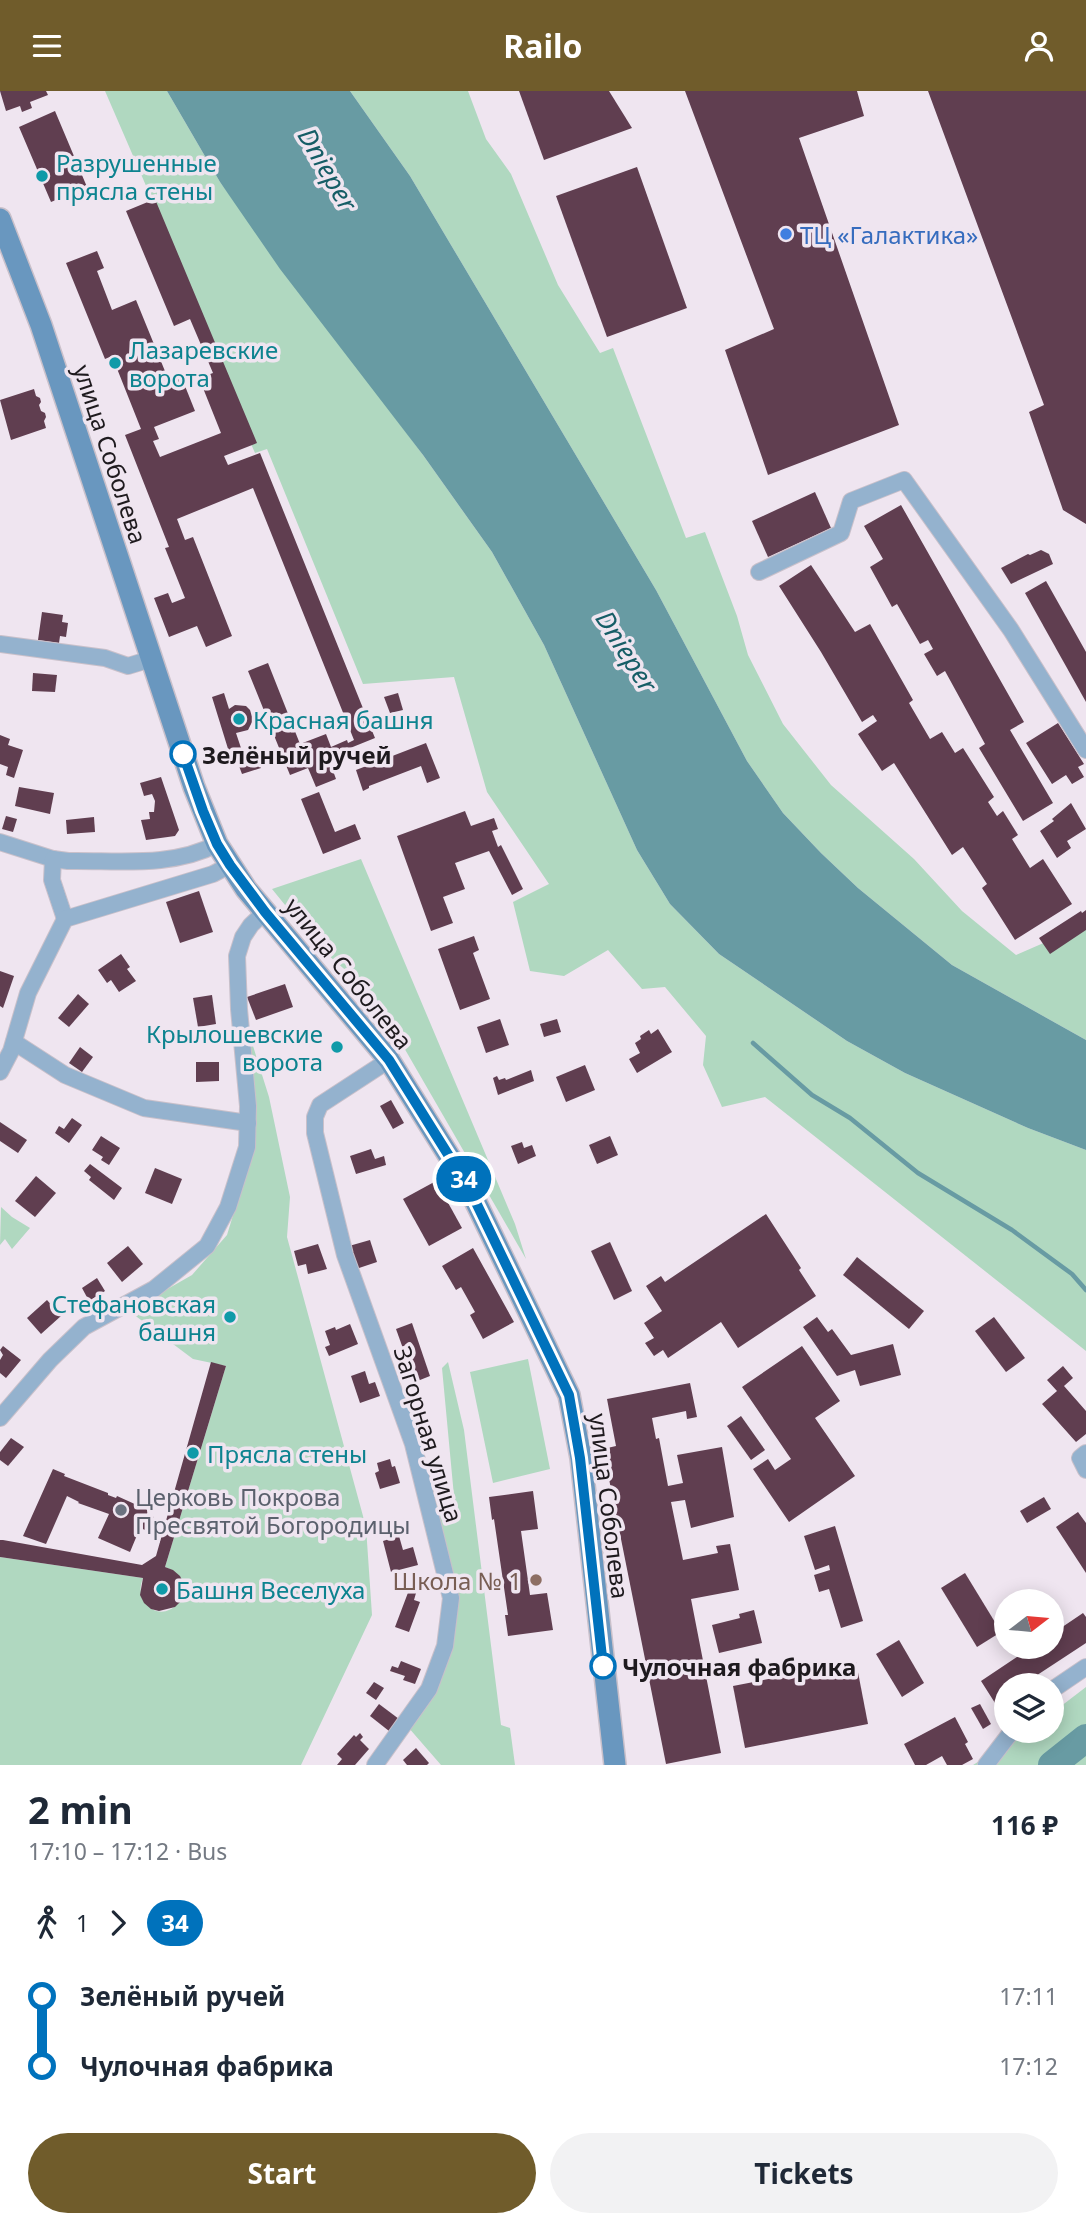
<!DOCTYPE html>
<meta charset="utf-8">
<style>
body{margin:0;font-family:"Noto Sans",sans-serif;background:#f2f2f3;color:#1f2937;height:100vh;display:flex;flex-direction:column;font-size:26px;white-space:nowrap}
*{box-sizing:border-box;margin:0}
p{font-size:23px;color:#747a83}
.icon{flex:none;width:38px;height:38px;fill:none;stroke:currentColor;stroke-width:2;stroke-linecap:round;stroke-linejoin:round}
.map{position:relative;height:1674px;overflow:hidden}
.details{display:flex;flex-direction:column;background:#fff;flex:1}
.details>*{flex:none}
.badge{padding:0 14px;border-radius:23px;font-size:24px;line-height:46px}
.needle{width:46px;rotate:74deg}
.tools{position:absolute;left:994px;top:1498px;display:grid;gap:14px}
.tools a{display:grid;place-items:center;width:70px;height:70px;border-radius:50%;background:#fff;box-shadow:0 4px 18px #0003;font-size:35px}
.map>.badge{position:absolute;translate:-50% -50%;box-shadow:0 0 0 4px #fff}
.legs{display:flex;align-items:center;gap:10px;height:77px;padding:0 28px;font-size:23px}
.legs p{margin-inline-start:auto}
.summary{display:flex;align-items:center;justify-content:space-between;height:119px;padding:0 28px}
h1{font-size:38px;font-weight:700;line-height:52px}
.cta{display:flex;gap:14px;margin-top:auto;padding:14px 28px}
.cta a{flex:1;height:80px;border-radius:42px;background:#705c2b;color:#fff;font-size:28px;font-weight:700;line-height:80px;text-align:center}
.cta a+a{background:#f2f2f3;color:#1f2937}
ul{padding:0 28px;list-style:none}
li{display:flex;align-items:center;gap:24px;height:70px;font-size:26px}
li i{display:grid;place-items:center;width:10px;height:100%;margin:0 9px;background:currentColor}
li i::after{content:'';width:18px;height:18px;margin:-9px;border:5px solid;border-radius:50%;background:#fff}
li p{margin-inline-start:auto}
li:first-child i{background:linear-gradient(#0000 50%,currentColor 0)}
li:last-child i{background:linear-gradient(currentColor 50%,#0000 0)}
header{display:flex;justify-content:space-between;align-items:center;height:91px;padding:0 28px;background:#705c2b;color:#fff;font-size:32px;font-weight:700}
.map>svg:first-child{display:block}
</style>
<header><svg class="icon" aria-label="menu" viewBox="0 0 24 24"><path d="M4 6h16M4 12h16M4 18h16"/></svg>Railo<svg class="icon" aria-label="person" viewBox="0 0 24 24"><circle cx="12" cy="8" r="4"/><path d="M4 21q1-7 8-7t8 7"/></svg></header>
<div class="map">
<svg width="1086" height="1674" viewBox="0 0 1086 1674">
<rect width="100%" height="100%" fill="#efe5f0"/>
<g fill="#b0d8c0">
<polygon points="105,0 167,0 220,91 423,364 492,461 544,554 637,759 670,813 719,863 847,950 905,982 1028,1037 1086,1059 1086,1260 765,1006 722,1016 703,974 706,945 665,896 642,898 608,859 564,885 530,880 513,811 549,793 487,701 454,586 363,593 267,358 255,362 194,222 150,104"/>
<polygon points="350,0 468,0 486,48 511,83 558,194 600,262 613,257 686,447 705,441 737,525 748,564 783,633 831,694 914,768 962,820 1016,864 1055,847 1086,824 1086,949 952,874 858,797 821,762 783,722 747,670 656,499 410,85"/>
<polygon points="361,768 515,1133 526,1168 373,903 320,857 272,798"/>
<path d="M248,939l21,67 21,100 -3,40 79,290 6,88 -71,150h-301v-208l143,21c-4,11 -3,16 4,26 20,26 61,-21 18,-37l61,-201 -33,-7 -64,-48 63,-36 35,-40 26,-85z"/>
<polygon points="1,1116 12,1126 30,1137 12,1158 5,1148 0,1154"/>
<polygon points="528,1268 550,1378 493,1392 470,1281"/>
<polygon points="448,1271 464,1339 501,1634 510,1637 515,1674 441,1674 408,1636 455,1507 434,1410 454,1405 442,1277"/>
<polygon points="1086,1596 1086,1674 973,1674 1027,1640 1052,1640 1052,1622"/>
</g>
<polygon fill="#689ba3" points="167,0 350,0 410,85 656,499 747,670 783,722 821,762 858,797 952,874 1086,949 1086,1059 1028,1037 905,982 847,950 719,863 670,813 637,759 544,554 492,461 423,364 280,178 220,91"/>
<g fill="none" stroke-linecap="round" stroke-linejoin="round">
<polyline stroke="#689ba3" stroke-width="4.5" points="753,952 812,1004 850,1027 918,1082 1012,1139 1072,1183 1086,1199"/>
<polyline stroke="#689ba3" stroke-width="28" points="1052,1674 1086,1647"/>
</g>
<g fill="#603e50">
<polygon points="0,0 46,0 48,4 30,11 32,17 22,21 20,15 6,20"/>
<polygon points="519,0 609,0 632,37 544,69"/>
<polygon points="685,0 857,0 864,25 799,47 899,334 768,384 725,259 774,238"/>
<polygon points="928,0 1086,0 1086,433 1063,419 1029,321 1044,314"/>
<polygon points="55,20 87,96 78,100 80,107 73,110 70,103 51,111 19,36"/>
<polygon points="637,76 687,217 607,246 556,105"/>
<polygon points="155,108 257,352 224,365 228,374 260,362 375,647 328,666 336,688 316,696 308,677 290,684 248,580 268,572 300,653 326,643 331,656 347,649 348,652 354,649 253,397 177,428 185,449 193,446 232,545 206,556 197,535 169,546 154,507 168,502 172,512 185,507 165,457 169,456 125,344 141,338 112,265 105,268 66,172 97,160 104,177 97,180 112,219 136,209 169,290 181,285 195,320 154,336 159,348 153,350 160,366 221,342 199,287 213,282 190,228 174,235 126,120"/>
<polygon points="34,298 36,305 40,307 41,311 39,314 41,320 45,322 46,326 44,330 46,337 11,349 0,309"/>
<polygon points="815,401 831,437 768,466 752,430"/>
<polygon points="901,414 1024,631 1010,639 1053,712 1023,730 979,657 985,653 945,580 937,585 924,563 933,558 928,549 920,553 897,513 892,516 870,476 883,468 864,435"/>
<polygon points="1041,459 1049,463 1053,473 1011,493 1001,477 1028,463 1030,464"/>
<polygon points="811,474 855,541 870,533 913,609 909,612 930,648 942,641 955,662 963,657 994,706 988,711 997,725 1003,720 1018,744 1012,748 1030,777 1043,768 1072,813 1015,849 982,797 987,793 963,756 952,764 894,672 882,680 858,643 877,630 873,624 862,631 821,561 779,495"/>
<polygon points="1046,490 1086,561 1086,611 1025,502"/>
<polygon points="42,521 63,524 62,531 68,532 66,546 60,545 59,552 38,549"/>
<polygon points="33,582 57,584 55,601 32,600"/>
<polygon points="224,602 229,618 235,614 246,615 250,619 253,629 248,639 236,642 241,657 229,661 212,606"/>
<polygon points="398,602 403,619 390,622 384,606"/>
<polygon points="1058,632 1084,673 1078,676 1084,686 1072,693 1066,684 1052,693 1026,652"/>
<polygon points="0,644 10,648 8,654 23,659 14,687 6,684 8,676 0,673"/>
<polygon points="426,652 440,687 427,692 421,675 369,695 369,697 363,700 356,679"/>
<polygon points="258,668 261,677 242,683 239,675"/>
<polygon points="161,686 179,739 175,745 146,749 141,729 150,728 149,721 154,721 155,710 152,703 144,705 140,692"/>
<polygon points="19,696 54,702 50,723 15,715"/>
<polygon points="319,701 335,741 355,733 361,748 323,763 301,708"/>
<polygon points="1071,712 1086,738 1067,750 1071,757 1057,767 1040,740 1054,730 1052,728"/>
<polygon points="465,720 471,735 494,727 498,738 492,740 498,756 501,754 523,798 512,804 489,760 455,772 465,798 443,806 453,832 431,840 397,745"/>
<polygon points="6,725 17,728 13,741 2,738"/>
<polygon points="94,726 95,741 67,743 66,729"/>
<polygon points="199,800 213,841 180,852 166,811"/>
<polygon points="1086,819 1086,839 1050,863 1039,847 1081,820 1082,822"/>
<polygon points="474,845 479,859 473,862 490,908 460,919 438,858"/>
<polygon points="121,863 130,876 127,878 136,890 119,901 111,889 107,892 98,879"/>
<polygon points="0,880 14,885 3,917 0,915"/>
<polygon points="285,893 293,916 256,929 247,906"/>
<polygon points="78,903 89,913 69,936 58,927"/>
<polygon points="212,904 216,933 198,936 193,907"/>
<polygon points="500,928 509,954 486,962 477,936"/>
<polygon points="557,928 561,941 544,946 540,933"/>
<polygon points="658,938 672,961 637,982 629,968 640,962 635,952 641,948 640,945 649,939 651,943"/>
<polygon points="80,956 93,966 82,981 69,972"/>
<polygon points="196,971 219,971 219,990 196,991"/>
<polygon points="585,974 595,999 566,1011 556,986"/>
<polygon points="531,979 534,990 498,1004 493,987 497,985 499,989 505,987 506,989"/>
<polygon points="391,1009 404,1032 393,1038 380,1015"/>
<polygon points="72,1027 82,1034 69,1052 55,1042 59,1035 64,1038"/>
<polygon points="0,1031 27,1049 18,1062 0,1050"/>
<polygon points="101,1045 120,1057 109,1074 101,1069 103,1066 92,1059"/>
<polygon points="610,1045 618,1064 597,1073 589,1054"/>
<polygon points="522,1051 524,1057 532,1054 536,1065 518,1073 511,1055"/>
<polygon points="371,1058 375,1068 384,1065 386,1074 356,1083 350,1065"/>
<polygon points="90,1073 122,1097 114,1109 89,1089 91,1086 84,1080"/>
<polygon points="155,1077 182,1088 172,1113 145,1102"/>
<polygon points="36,1085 56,1102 35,1126 15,1110"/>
<polygon points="436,1090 462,1137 429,1155 403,1108"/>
<polygon points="766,1123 801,1177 799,1179 816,1205 738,1257 721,1231 668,1267 663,1259 654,1265 645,1252 654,1247 644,1232 662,1220 646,1195 661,1185 665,1191"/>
<polygon points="370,1149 377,1171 356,1178 349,1155"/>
<polygon points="610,1151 632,1200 614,1209 591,1160"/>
<polygon points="318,1153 327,1178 308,1183 306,1173 298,1175 294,1160"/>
<polygon points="128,1155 143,1173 122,1191 107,1172"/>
<polygon points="473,1157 514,1231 483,1248 470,1224 475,1221 461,1196 456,1199 442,1175"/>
<polygon points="857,1166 924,1220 909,1238 843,1184"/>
<polygon points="97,1187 105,1200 89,1210 82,1197"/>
<polygon points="47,1209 61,1225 41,1243 27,1227"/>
<polygon points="817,1226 828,1241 832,1238 851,1264 893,1253 901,1284 860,1295 855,1279 837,1285 803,1236"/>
<polygon points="994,1226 1025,1267 1006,1281 975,1240"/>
<polygon points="412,1232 430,1285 415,1291 396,1238"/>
<polygon points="350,1233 358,1253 329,1265 325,1256 330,1254 325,1240 335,1236 336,1239"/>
<polygon points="3,1255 21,1269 6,1287 0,1282 0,1269 3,1264 0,1259"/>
<polygon points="802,1255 840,1310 815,1327 855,1385 789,1431 753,1378 768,1368 775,1379 791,1368 742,1296"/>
<polygon points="211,1271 226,1275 165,1476 173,1479 180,1485 184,1493 184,1501 181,1510 175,1516 159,1520 151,1518 144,1512 140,1504 143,1487 0,1466 0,1449 3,1449 142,1474 156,1465"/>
<polygon points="1063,1275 1073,1287 1064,1295 1086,1320 1086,1343 1076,1351 1042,1313 1057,1300 1047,1289"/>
<polygon points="365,1280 369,1293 375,1291 380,1305 360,1312 351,1285"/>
<polygon points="690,1292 697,1326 687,1328 686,1320 652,1327 656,1348 659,1347 668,1395 683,1392 677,1364 722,1356 734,1426 691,1437 685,1409 671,1411 683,1469 718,1462 716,1455 730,1453 739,1499 691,1508 721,1662 666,1673 603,1358 616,1355 607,1308"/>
<polygon points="741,1325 765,1359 751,1369 727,1335"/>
<polygon points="11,1347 24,1356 8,1375 0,1369 0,1361"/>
<polygon points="390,1368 392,1376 395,1375 400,1392 380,1398 375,1382 379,1380 377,1372"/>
<polygon points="53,1378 65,1383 64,1385 108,1402 108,1404 116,1407 117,1405 148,1419 147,1423 154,1426 148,1440 140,1437 130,1461 98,1447 109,1423 78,1412 79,1411 67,1405 46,1453 23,1445"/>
<polygon points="533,1400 538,1438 521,1440 530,1504 547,1502 553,1539 508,1545 505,1524 508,1524 494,1428 492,1429 489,1406"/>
<polygon points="1044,1406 1051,1418 1027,1432 1020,1420"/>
<polygon points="1078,1421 1086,1432 1086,1482 1056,1436"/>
<polygon points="835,1435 863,1530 841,1537 829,1498 819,1501 814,1484 830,1479 829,1474 815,1479 804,1445"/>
<polygon points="399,1445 403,1459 413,1456 418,1474 391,1481 383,1450"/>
<polygon points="965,1482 1001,1541 977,1556 941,1497"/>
<polygon points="409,1499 416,1502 414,1509 420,1511 409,1541 395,1536"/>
<polygon points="754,1519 762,1552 719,1562 712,1534 740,1527 739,1523"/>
<polygon points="1083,1522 1086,1526 1086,1552 1022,1594 1006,1594 1006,1604 995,1612 981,1590 1032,1556 1052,1556 1052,1543"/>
<polygon points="899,1549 924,1592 902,1606 876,1563"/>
<polygon points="401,1570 421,1578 415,1593 403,1589 405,1585 390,1580 392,1575 398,1577"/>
<polygon points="856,1571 868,1633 745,1657 733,1595"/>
<polygon points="374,1591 384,1597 376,1609 366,1602"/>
<polygon points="379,1613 399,1628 389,1640 370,1625"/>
<polygon points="980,1613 991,1633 983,1638 971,1617"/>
<polygon points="955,1626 968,1651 965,1653 973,1668 962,1674 947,1674 942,1665 926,1674 915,1674 904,1653"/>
<polygon points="360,1642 363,1646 360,1649 369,1658 355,1674 337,1674 342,1668 337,1663 354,1644 356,1646"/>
<polygon points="416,1657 429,1672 427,1674 407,1674 403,1669"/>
</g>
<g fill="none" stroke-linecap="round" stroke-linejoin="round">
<defs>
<g id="street">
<polyline points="759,481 841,442 851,410 904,389 1011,539 1086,659"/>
<polyline points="0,553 105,567 128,575 151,568"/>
<path d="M0,751l53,17 15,2c49,-1 104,7 149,-17"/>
<polyline points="53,768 52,789 65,828"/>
<polyline points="14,951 65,984 144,1017 248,1032"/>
<polyline points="0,981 11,960 28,902 65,828 213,783 230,774"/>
<polyline points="0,1327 50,1269 84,1236 154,1198 207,1155 228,1116 247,1056 248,1015 239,918 237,865 243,846 251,834 265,821"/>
<polyline points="1086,1362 1080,1367 1086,1379"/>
<polyline points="1052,1599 1086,1576"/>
<polyline points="375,1674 429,1598 445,1555 451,1507 413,1353 345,1164 315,1042 315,1026 320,1014 389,969"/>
<polyline points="986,1674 1012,1640"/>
</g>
<polyline id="secondary" points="0,128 41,234 194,696 217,753 246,798 389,969 469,1097 569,1304 581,1367 615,1674"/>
</defs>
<use href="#street" stroke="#c9c0ca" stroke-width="18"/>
<use href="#secondary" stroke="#c9c0ca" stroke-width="24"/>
<use href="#street" stroke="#94b2ce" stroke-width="16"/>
<use href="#secondary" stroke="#6997bf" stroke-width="21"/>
</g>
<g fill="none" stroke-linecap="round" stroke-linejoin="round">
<defs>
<polyline id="line-1" points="183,663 203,720 217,753 230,774 265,821 389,969 469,1097 569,1304 580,1367 603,1575"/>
</defs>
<use href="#line-1" stroke="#fff" stroke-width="16"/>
<use href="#line-1" stroke="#0072bc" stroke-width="10"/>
</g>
<g fill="#0f9aa8" stroke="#efe5f0" stroke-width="2.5">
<circle cx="42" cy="85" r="7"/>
<circle cx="115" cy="272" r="7"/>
<circle cx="239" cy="628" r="7"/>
<circle cx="337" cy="956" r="7"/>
<circle cx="230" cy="1226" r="7"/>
<circle cx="193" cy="1362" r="7"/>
<circle cx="162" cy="1498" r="7"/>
</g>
<circle fill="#3f7fe0" stroke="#efe5f0" stroke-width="2.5" cx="786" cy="143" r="7"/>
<g fill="#fff" stroke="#0072bc" stroke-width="3.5">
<circle cx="183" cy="663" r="12"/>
<circle cx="603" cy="1575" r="12"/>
</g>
<circle fill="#6b7280" stroke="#efe5f0" stroke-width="2.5" cx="121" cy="1419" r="7"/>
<circle fill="#8d6e63" stroke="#efe5f0" stroke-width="2.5" cx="536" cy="1489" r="7"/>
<g text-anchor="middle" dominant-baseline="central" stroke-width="7" stroke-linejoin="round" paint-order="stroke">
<g font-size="24" fill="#0d838f" stroke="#efe5f0" text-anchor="start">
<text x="56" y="71">Разрушенные<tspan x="56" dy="28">прясла стены</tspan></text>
<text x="129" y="258">Лазаревские<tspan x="129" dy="28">ворота</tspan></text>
<text x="253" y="628">Красная башня</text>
<text x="323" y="942" text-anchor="end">Крылошевские<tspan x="323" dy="28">ворота</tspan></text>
<text x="216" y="1212" text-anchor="end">Стефановская<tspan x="216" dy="28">башня</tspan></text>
<text x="207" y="1362">Прясла стены</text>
<text x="176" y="1498">Башня Веселуха</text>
</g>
<g font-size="24" fill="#366cbe" stroke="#efe5f0" text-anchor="start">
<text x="800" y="143">ТЦ «Галактика»</text>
</g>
<g font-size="24" fill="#1e1a1e" stroke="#efe5f0">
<text transform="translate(111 363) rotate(72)">улица Соболева</text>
<text transform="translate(349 882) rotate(51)">улица Соболева</text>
<text transform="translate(429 1343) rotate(73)">Загорная улица</text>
<text transform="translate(610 1415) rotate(83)">улица Соболева</text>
</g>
<g font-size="24" font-weight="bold" fill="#1e1a1e" stroke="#efe5f0" text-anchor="start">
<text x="202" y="663">Зелёный ручей</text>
<text x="622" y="1575">Чулочная фабрика</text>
</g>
<g font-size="24" fill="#5b616d" stroke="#efe5f0" text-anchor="start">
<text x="135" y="1405">Церковь Покрова<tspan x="135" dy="28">Пресвятой Богородицы</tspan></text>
</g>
<g font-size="24" fill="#785e54" stroke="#efe5f0" text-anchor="end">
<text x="522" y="1489">Школа № 1</text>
</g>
<g font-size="26" font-style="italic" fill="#165d66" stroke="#efe5f0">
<text transform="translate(328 78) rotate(60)">Dnieper</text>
<text transform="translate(627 560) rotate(58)">Dnieper</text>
</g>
</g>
</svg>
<div class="tools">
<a><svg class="needle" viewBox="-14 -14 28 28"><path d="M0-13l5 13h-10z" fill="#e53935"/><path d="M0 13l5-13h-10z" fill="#747a83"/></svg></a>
<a><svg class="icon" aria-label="layers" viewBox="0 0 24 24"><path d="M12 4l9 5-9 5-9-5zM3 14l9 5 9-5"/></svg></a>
</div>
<b class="badge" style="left:464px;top:1088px;background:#0072bc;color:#fff">34</b>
</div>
<section class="details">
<div class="summary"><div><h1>2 min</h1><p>17:10 – 17:12 · Bus</p></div><b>116 ₽</b></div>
<div class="legs"><svg class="icon" aria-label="walk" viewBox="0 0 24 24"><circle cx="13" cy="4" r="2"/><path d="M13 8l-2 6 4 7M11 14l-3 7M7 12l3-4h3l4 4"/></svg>1<svg class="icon" aria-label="forward" viewBox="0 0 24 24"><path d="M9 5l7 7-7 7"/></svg><b class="badge" style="background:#0072bc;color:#fff">34</b></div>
<ul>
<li><i style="color:#0072bc"></i><b>Зелёный ручей</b><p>17:11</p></li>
<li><i style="color:#0072bc"></i><b>Чулочная фабрика</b><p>17:12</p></li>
</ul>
<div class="cta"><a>Start</a><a>Tickets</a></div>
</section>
